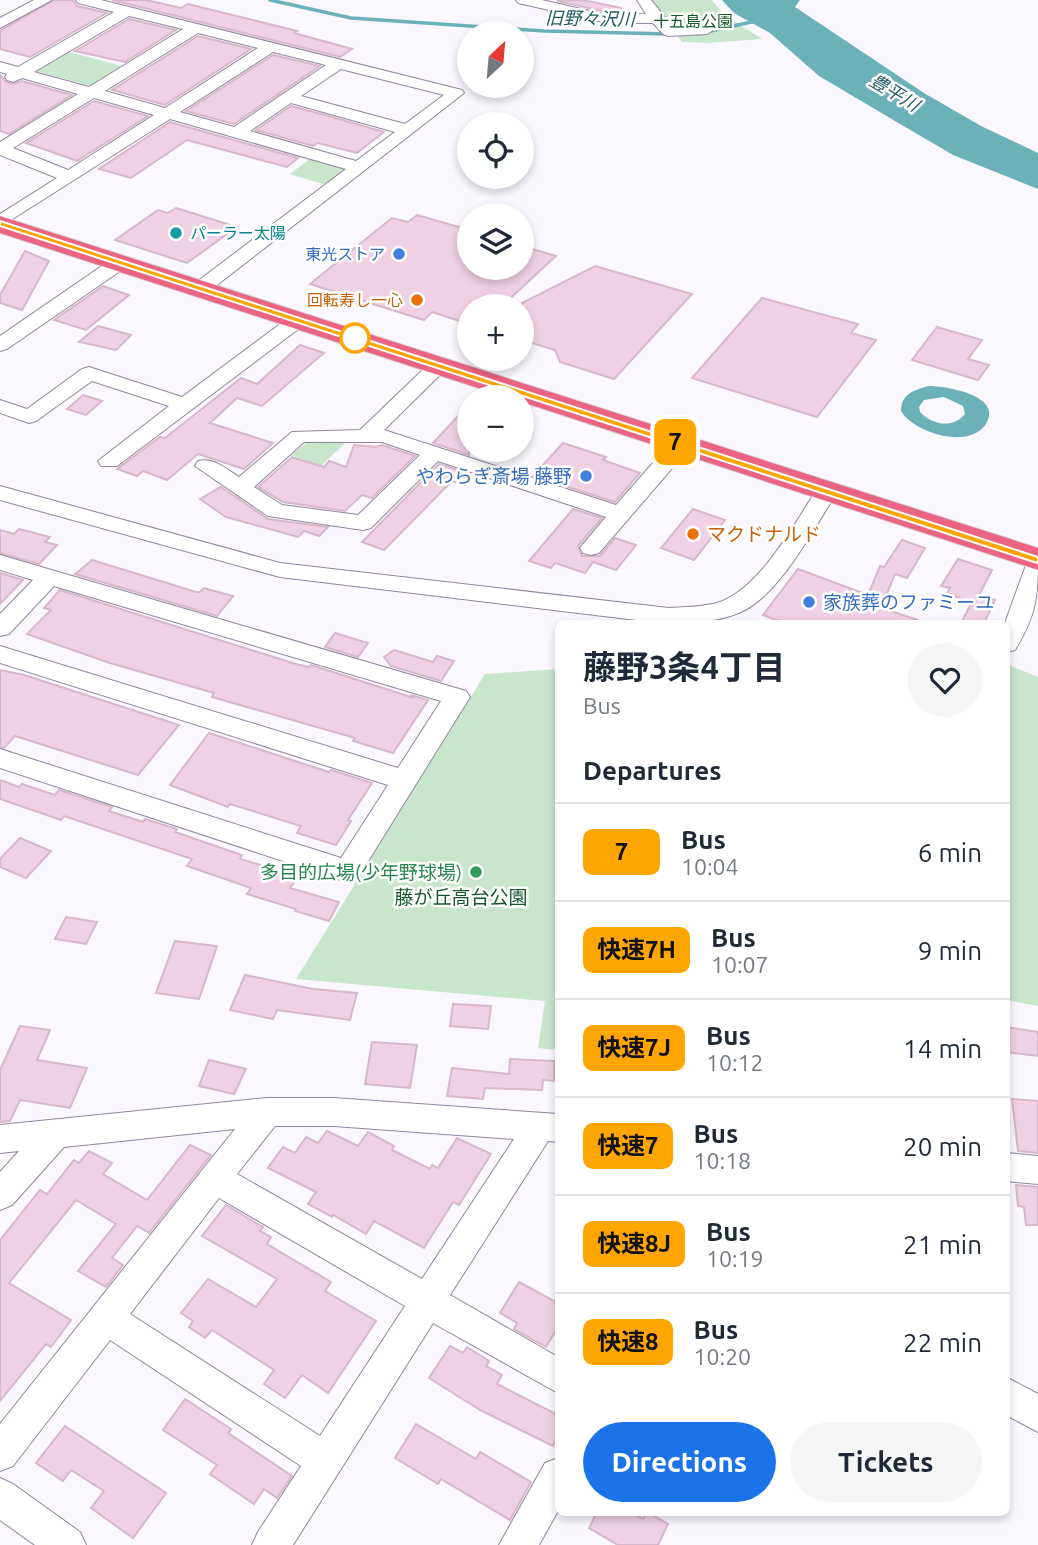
<!DOCTYPE html>
<meta charset="utf-8">
<style>
body{margin:0;font-family:Ubuntu,"Noto Sans JP",sans-serif;background:#f6f6f7;color:#1f2937;height:100vh;display:flex;flex-direction:column;font-size:26px;white-space:nowrap}
*{box-sizing:border-box;margin:0}
p{font-size:23px;color:#747a83}
.icon{flex:none;width:38px;height:38px;fill:none;stroke:currentColor;stroke-width:2;stroke-linecap:round;stroke-linejoin:round}
.map{position:relative;flex:1;overflow:hidden}
.details{position:absolute;left:555px;top:620px;width:455px;height:896px;display:flex;flex-direction:column;background:#fff;border-radius:10px;box-shadow:0 4px 10px #0003}
.details>*{flex:none}
.badge{padding:0 14px;border-radius:10px;font-size:24px;line-height:46px}
.needle{width:46px;rotate:26deg}
.fabs{position:absolute;left:457px;top:21px;display:grid;gap:14px}
.fabs a{display:grid;place-items:center;width:77px;height:77px;border-radius:50%;background:#fff;box-shadow:0 4px 10px #0003;font-size:35px}
.map>.badge{position:absolute;translate:-50% -50%;box-shadow:0 0 0 4px #fff}
h2{padding:0 28px;font-size:26px;line-height:63px}
.round{display:grid;place-items:center;flex:none;width:74px;height:74px;border-radius:37px;background:#f6f6f7}
.overview{display:flex;align-items:center;justify-content:space-between;height:119px;padding:0 28px}
h1{font-size:33px;font-weight:700;line-height:52px}
.primary-button{display:flex;gap:14px;margin-top:auto;padding:14px 28px}
.primary-button a{flex:1;height:80px;border-radius:42px;background:#1a73e8;color:#fff;font-size:28px;font-weight:700;line-height:80px;text-align:center}
.primary-button a+a{background:#f6f6f7;color:#1f2937}
ul{padding:0;list-style:none}
li{display:flex;align-items:center;gap:21px;height:98px;padding:0 28px;border-top:2px solid #e0e1e3}
li div{flex:1}
li b{display:block;font-size:26px}
li em{font-style:normal}
li .badge{min-width:77px;font-weight:700;text-align:center}
.map>svg:first-child{display:block}
</style>
<div class="map">
<svg width="1038" height="1545" viewBox="0 0 1038 1545">
<rect width="100%" height="100%" fill="#faf8fe"/>
<g fill="#c7e6cc">
<polygon points="650,0 712,0 723,14 762,39 706,43 682,42"/>
<polygon points="69,52 126,67 92,86 35,71"/>
<polygon points="311,158 345,168 345,169 326,185 290,174"/>
<polygon points="309,441 346,442 321,466 291,455"/>
<polygon points="1006,664 1038,677 1038,1006 1006,1000"/>
<polygon points="558,669 558,1050 538,1048 545,1001 296,979 485,674"/>
</g>
<g fill="#6bb1b9" fill-rule="evenodd">
<polygon points="722,0 800,0 795,7 924,93 981,126 1038,153 1038,189 953,155 895,121 819,76 770,33 734,13"/>
<path d="M929,386c16,0 75,9 57,38 -17,26 -72,9 -85,-13 0,-17 13,-21 28,-25zM944,397l19,9 2,8c-12,15 -33,11 -45,-2l-1,-5 5,-7z"/>
</g>
<g fill="none" stroke-linecap="round" stroke-linejoin="round">
<g stroke="#6bb1b9" stroke-width="3.5">
<polyline points="270,0 351,18 544,31 668,34"/>
<polyline points="697,34 756,21"/>
</g>
</g>
<g fill="#f0d1e4" stroke="#d6b8ca" stroke-width="2">
<polygon points="54,0 73,0 77,6 107,13 30,57 0,49 0,31"/>
<polygon points="112,0 146,0 181,8 188,4 297,31 294,33 352,49 340,57"/>
<polygon points="580,0 593,2 621,8 616,12 607,12 557,1"/>
<polygon points="129,19 176,30 125,62 75,51"/>
<polygon points="198,36 251,49 165,105 112,90"/>
<polygon points="273,55 320,66 234,124 186,111"/>
<polygon points="0,75 5,81 12,84 22,81 72,95 9,134 0,131"/>
<polygon points="94,101 148,116 77,161 26,143"/>
<polygon points="291,106 325,115 384,132 357,153 318,143 313,146 256,130"/>
<polygon points="170,122 298,158 287,167 187,140 131,178 99,169"/>
<polygon points="176,208 237,227 187,263 115,240 158,210 168,213"/>
<polygon points="417,215 469,230 469,268 522,268 522,246 556,256 502,306 469,306 469,324 432,312 424,320 310,284 392,218 408,222"/>
<polygon points="25,251 49,261 22,310 0,303 0,295"/>
<polygon points="595,266 692,294 614,379 560,362 555,350 522,340 522,303"/>
<polygon points="103,286 129,295 86,330 54,320"/>
<polygon points="762,298 858,324 851,333 876,340 817,417 692,378"/>
<polygon points="98,326 131,335 116,350 79,342"/>
<polygon points="937,327 982,340 968,359 989,365 978,380 912,360"/>
<polygon points="300,345 324,353 262,406 237,398 210,423 273,443 244,469 198,454 167,480 143,471 137,476 117,469 160,437 165,438 241,378 257,384"/>
<polygon points="83,395 102,401 86,415 67,409"/>
<polygon points="469,404 469,455 433,443"/>
<polygon points="563,443 606,457 603,460 640,473 615,502 533,476"/>
<polygon points="354,445 376,447 382,445 415,456 372,498 362,495 345,511 283,502 258,487 292,457 324,467 329,461 346,467"/>
<polygon points="439,464 464,472 455,482 452,481 384,550 362,542"/>
<polygon points="221,487 268,519 328,527 319,536 304,531 298,537 226,517 200,499"/>
<polygon points="573,509 602,518 578,546 582,556 600,556 615,538 636,545 616,570 593,562 585,573 555,563 551,568 529,561"/>
<polygon points="693,509 725,520 694,560 661,548"/>
<polygon points="19,529 50,537 45,542 57,545 39,564 0,553 0,530 14,534"/>
<polygon points="902,540 925,548 907,578 895,574 881,608 918,620 917,623 784,623 763,615 798,569 868,595 880,566 884,567"/>
<polygon points="958,559 992,570 979,595 995,600 984,623 961,623 972,602 947,594 950,588 941,586"/>
<polygon points="92,560 196,592 200,592 204,588 233,596 217,616 75,574"/>
<polygon points="0,573 23,580 0,604"/>
<polygon points="60,590 296,664 309,667 311,665 414,698 411,695 428,700 393,753 353,741 355,738 212,697 214,693 110,663 27,634 51,610 44,608"/>
<polygon points="335,633 368,643 358,657 325,647"/>
<polygon points="394,650 433,662 437,656 454,661 441,681 391,666 384,657"/>
<polygon points="0,670 24,675 179,725 138,775 15,736 4,748 0,747"/>
<polygon points="209,733 329,772 331,770 372,783 348,820 351,821 336,845 297,833 301,826 230,804 228,807 170,785"/>
<polygon points="0,780 19,787 22,784 55,795 59,790 112,807 109,811 143,822 145,819 177,829 175,832 242,855 240,859 284,872 281,877 295,881 290,888 339,902 329,921 295,911 296,909 247,894 251,888 187,866 192,859 64,816 61,820 0,799"/>
<polygon points="20,838 51,851 26,878 0,867 0,859"/>
<polygon points="66,917 97,922 86,944 55,939"/>
<polygon points="175,941 217,946 199,999 156,993"/>
<polygon points="245,975 313,989 357,993 350,1020 277,1010 273,1019 230,1010"/>
<polygon points="453,1004 491,1006 488,1029 450,1026"/>
<polygon points="20,1026 50,1030 37,1060 87,1068 70,1108 20,1100 10,1121 0,1122 0,1070"/>
<polygon points="1006,1027 1038,1032 1038,1056 1006,1052"/>
<polygon points="372,1042 417,1045 410,1088 365,1084"/>
<polygon points="510,1059 554,1061 554,1081 543,1080 542,1090 485,1088 483,1099 447,1096 452,1068 509,1074"/>
<polygon points="209,1060 246,1069 234,1094 199,1086"/>
<polygon points="1012,1099 1038,1101 1038,1153 1018,1151"/>
<polygon points="327,1131 358,1146 368,1132 394,1146 392,1150 430,1169 432,1165 438,1168 457,1138 491,1154 459,1205 453,1202 424,1248 374,1221 366,1234 333,1215 332,1217 308,1204 316,1192 268,1168 283,1147 295,1153 306,1137 318,1143"/>
<polygon points="190,1145 211,1155 149,1233 137,1226 112,1258 123,1265 106,1287 78,1271 116,1224 76,1200 9,1283 71,1320 51,1347 46,1344 0,1401 0,1240 40,1190 47,1194 74,1160 79,1163 89,1151 112,1163 103,1174 147,1200"/>
<polygon points="1016,1185 1038,1187 1038,1225 1026,1225 1024,1207 1018,1206"/>
<polygon points="226,1205 263,1227 260,1231 271,1237 267,1244 331,1282 325,1291 376,1321 328,1393 302,1375 285,1398 264,1384 274,1370 212,1330 205,1338 189,1327 193,1321 181,1313 208,1279 256,1307 277,1279 202,1236"/>
<polygon points="519,1282 558,1303 558,1327 546,1347 514,1329 517,1323 500,1313"/>
<polygon points="450,1346 463,1353 467,1347 489,1361 486,1366 502,1375 497,1384 558,1415 558,1435 553,1446 480,1410 429,1378"/>
<polygon points="185,1399 231,1429 228,1433 292,1476 277,1498 264,1489 254,1504 210,1474 217,1465 163,1430"/>
<polygon points="416,1424 476,1459 480,1452 531,1482 510,1520 441,1479 438,1484 395,1458"/>
<polygon points="65,1426 166,1493 133,1538 91,1508 104,1491 71,1470 63,1481 36,1463"/>
<polygon points="597,1512 630,1512 643,1519 647,1512 668,1524 658,1545 618,1545 589,1528"/>
</g>
<g fill="none" stroke-linecap="round" stroke-linejoin="round">
<defs>
<g id="street">
<polygon points="34,0 52,0 0,28 0,18"/>
<path d="M76,0h25l361,90 2,3 -256,199h-14l-2,-4 2,-4 152,-115 -176,-50 -170,108v-13l57,-36 -57,-23v-13l78,-48 -56,-16 -9,4 -6,-2 -2,-3 2,-3 -7,-2v-10l18,5 96,-55 -36,-9zM129,16l54,13 -94,58 -55,-15zM198,33l60,15 -93,60 -60,-17zM273,52l53,13 -92,62 -54,-15zM341,69l103,26 -39,29 -104,-28zM94,98l60,17 -86,55 -55,-22zM291,103l104,29 -39,29 -106,-30z"/>
<polygon points="516,0 542,0 607,15 646,14 637,0 651,0 672,26 707,24 715,29 707,34 668,36 663,34 653,23 607,23 518,3"/>
<polygon points="119,257 128,263 126,267 7,349 0,351 0,336 112,259"/>
<polygon points="298,314 305,316 308,320 305,324 117,466 101,466 98,461 169,406 92,381 36,421 29,423 0,413 0,400 27,409 82,369 89,367 182,397 291,316"/>
<path d="M439,359l7,2 3,4 -3,4 -62,61 232,75 58,-66h16l3,5 -94,109 -8,2 -8,-2 -3,-5 26,-31 -168,-56 -67,67 -8,2 -95,-14 -73,-50 3,-5c16,-4 28,8 41,16l53,-45 68,-2 72,-69zM304,442h78l38,13 -62,60 -76,-10 -28,-18z"/>
<path d="M827,484l8,2 3,5c-24,36 -57,103 -97,121 -25,11 -53,11 -80,11l-381,-46 -280,-77v-14l280,77 389,45c16,-1 33,-1 48,-5 43,-13 79,-82 102,-117z"/>
<polygon points="0,555 466,691 470,697 357,879 347,882 0,768 0,749 341,858 388,785 0,663 0,646 398,768 441,701 54,586 9,634 0,636 0,614 33,580 0,570"/>
<path d="M1038,558c0,40 -2,57 -23,92l-9,2 -1,-29 21,-58 4,-5z"/>
<path d="M267,1098h67l224,16v28l-10,-1 -98,154 108,62v36l-125,-70 -140,222h-41l6,-13 43,-66 -191,-126 -97,126 -13,5v-47l235,-295 -171,18 -52,58 -12,5v-38l19,-21 -19,2v-28zM275,1126h59l180,13 -92,140 -185,-105zM219,1198l186,108 -85,130 -190,-122z"/>
<polygon points="1006,1153 1038,1156 1038,1184 1006,1181"/>
<polygon points="1006,1377 1038,1394 1038,1432 1006,1415"/>
<polygon points="558,1458 558,1511 539,1545 499,1545 545,1463"/>
<polygon points="0,1478 13,1484 80,1532 86,1545 35,1545 0,1520"/>
</g>
<polygon id="highway" points="0,216 1038,548 1038,570 522,402 522,397 506,397 0,233"/>
</defs>
<use href="#street" stroke="#9185a0" stroke-width="2"/>
<use href="#highway" stroke="#d7d6d9" stroke-width="2"/>
<use href="#street" fill="#fff" fill-rule="evenodd"/>
<use href="#highway" fill="#ec6484" fill-rule="evenodd"/>
</g>
<polygon fill="#ffa500" stroke="#fff" stroke-width="2" points="0,221 1038,557 1038,563 1034,562 0,226"/>
<circle fill="#0f9aa8" stroke="#fff" stroke-width="2.5" cx="176" cy="233" r="7"/>
<g fill="#3f7fe0" stroke="#fff" stroke-width="2.5">
<circle cx="399" cy="254" r="7"/>
<circle cx="586" cy="476" r="7"/>
<circle cx="809" cy="602" r="7"/>
</g>
<g fill="#e8710a" stroke="#fff" stroke-width="2.5">
<circle cx="417" cy="300" r="7"/>
<circle cx="693" cy="534" r="7"/>
</g>
<circle fill="#fff" stroke="#ffa500" stroke-width="3.5" cx="355" cy="338" r="14"/>
<circle fill="#2e9e5b" stroke="#fff" stroke-width="2.5" cx="476" cy="872" r="7"/>
<g text-anchor="middle" dominant-baseline="central" stroke-width="5" stroke-linejoin="round" paint-order="stroke">
<g font-size="16" fill="#14592b" stroke="#fff">
<text x="693" y="21">十五島公園</text>
</g>
<g font-size="16" fill="#0d838f" stroke="#fff" text-anchor="start">
<text x="190" y="233">パーラー太陽</text>
</g>
<g font-size="16" fill="#366cbe" stroke="#fff" text-anchor="end">
<text x="385" y="254">東光ストア</text>
</g>
<g font-size="16" fill="#c56008" stroke="#fff" text-anchor="end">
<text x="403" y="300">回転寿し一心</text>
</g>
<g font-size="18" font-style="italic" fill="#215c63" stroke="#fff">
<text transform="translate(590 18) rotate(1)">旧野々沢川</text>
<text transform="translate(895 92) rotate(31)">豊平川</text>
</g>
<g font-size="19" fill="#366cbe" stroke="#fff" text-anchor="end">
<text x="572" y="476">やわらぎ斎場 藤野</text>
<text x="823" y="602" text-anchor="start">家族葬のファミーユ</text>
</g>
<g font-size="19" fill="#c56008" stroke="#fff" text-anchor="start">
<text x="707" y="534">マクドナルド</text>
</g>
<g font-size="19" fill="#27864d" stroke="#fff" text-anchor="end">
<text x="462" y="872">多目的広場(少年野球場)</text>
</g>
<g font-size="19" fill="#14592b" stroke="#fff">
<text x="461" y="897">藤が丘高台公園</text>
</g>
</g>
</svg>
<div class="fabs">
<a><svg class="needle" viewBox="-14 -14 28 28"><path d="M0-13l5 13h-10z" fill="#e53935"/><path d="M0 13l5-13h-10z" fill="#747a83"/></svg></a>
<a><svg class="icon" aria-label="locate" viewBox="0 0 24 24"><circle cx="12" cy="12" r="6"/><path d="M12 2v4M12 18v4M2 12h4M18 12h4"/></svg></a>
<a><svg class="icon" aria-label="layers" viewBox="0 0 24 24"><path d="M12 4l9 5-9 5-9-5zM3 14l9 5 9-5"/></svg></a>
<a>+</a>
<a>−</a>
</div>
<b class="badge" style="left:675px;top:442px;background:#ffa500;color:#111">7</b>
<section class="details">
<div class="overview"><div><h1>藤野3条4丁目</h1><p>Bus</p></div><a class="round"><svg class="icon" aria-label="heart" viewBox="0 0 24 24"><path d="M12 20l-8-8c-3-5 5-10 8-4 3-6 11-1 8 4z"/></svg></a></div>
<h2>Departures</h2>
<ul>
<li><span class="badge" style="background:#ffa500;color:#111">7</span><div><b>Bus</b><p>10:04</p></div><em>6 min</em></li>
<li><span class="badge" style="background:#ffa500;color:#111">快速7H</span><div><b>Bus</b><p>10:07</p></div><em>9 min</em></li>
<li><span class="badge" style="background:#ffa500;color:#111">快速7J</span><div><b>Bus</b><p>10:12</p></div><em>14 min</em></li>
<li><span class="badge" style="background:#ffa500;color:#111">快速7</span><div><b>Bus</b><p>10:18</p></div><em>20 min</em></li>
<li><span class="badge" style="background:#ffa500;color:#111">快速8J</span><div><b>Bus</b><p>10:19</p></div><em>21 min</em></li>
<li><span class="badge" style="background:#ffa500;color:#111">快速8</span><div><b>Bus</b><p>10:20</p></div><em>22 min</em></li>
</ul>
<div class="primary-button"><a>Directions</a><a>Tickets</a></div>
</section>
</div>
